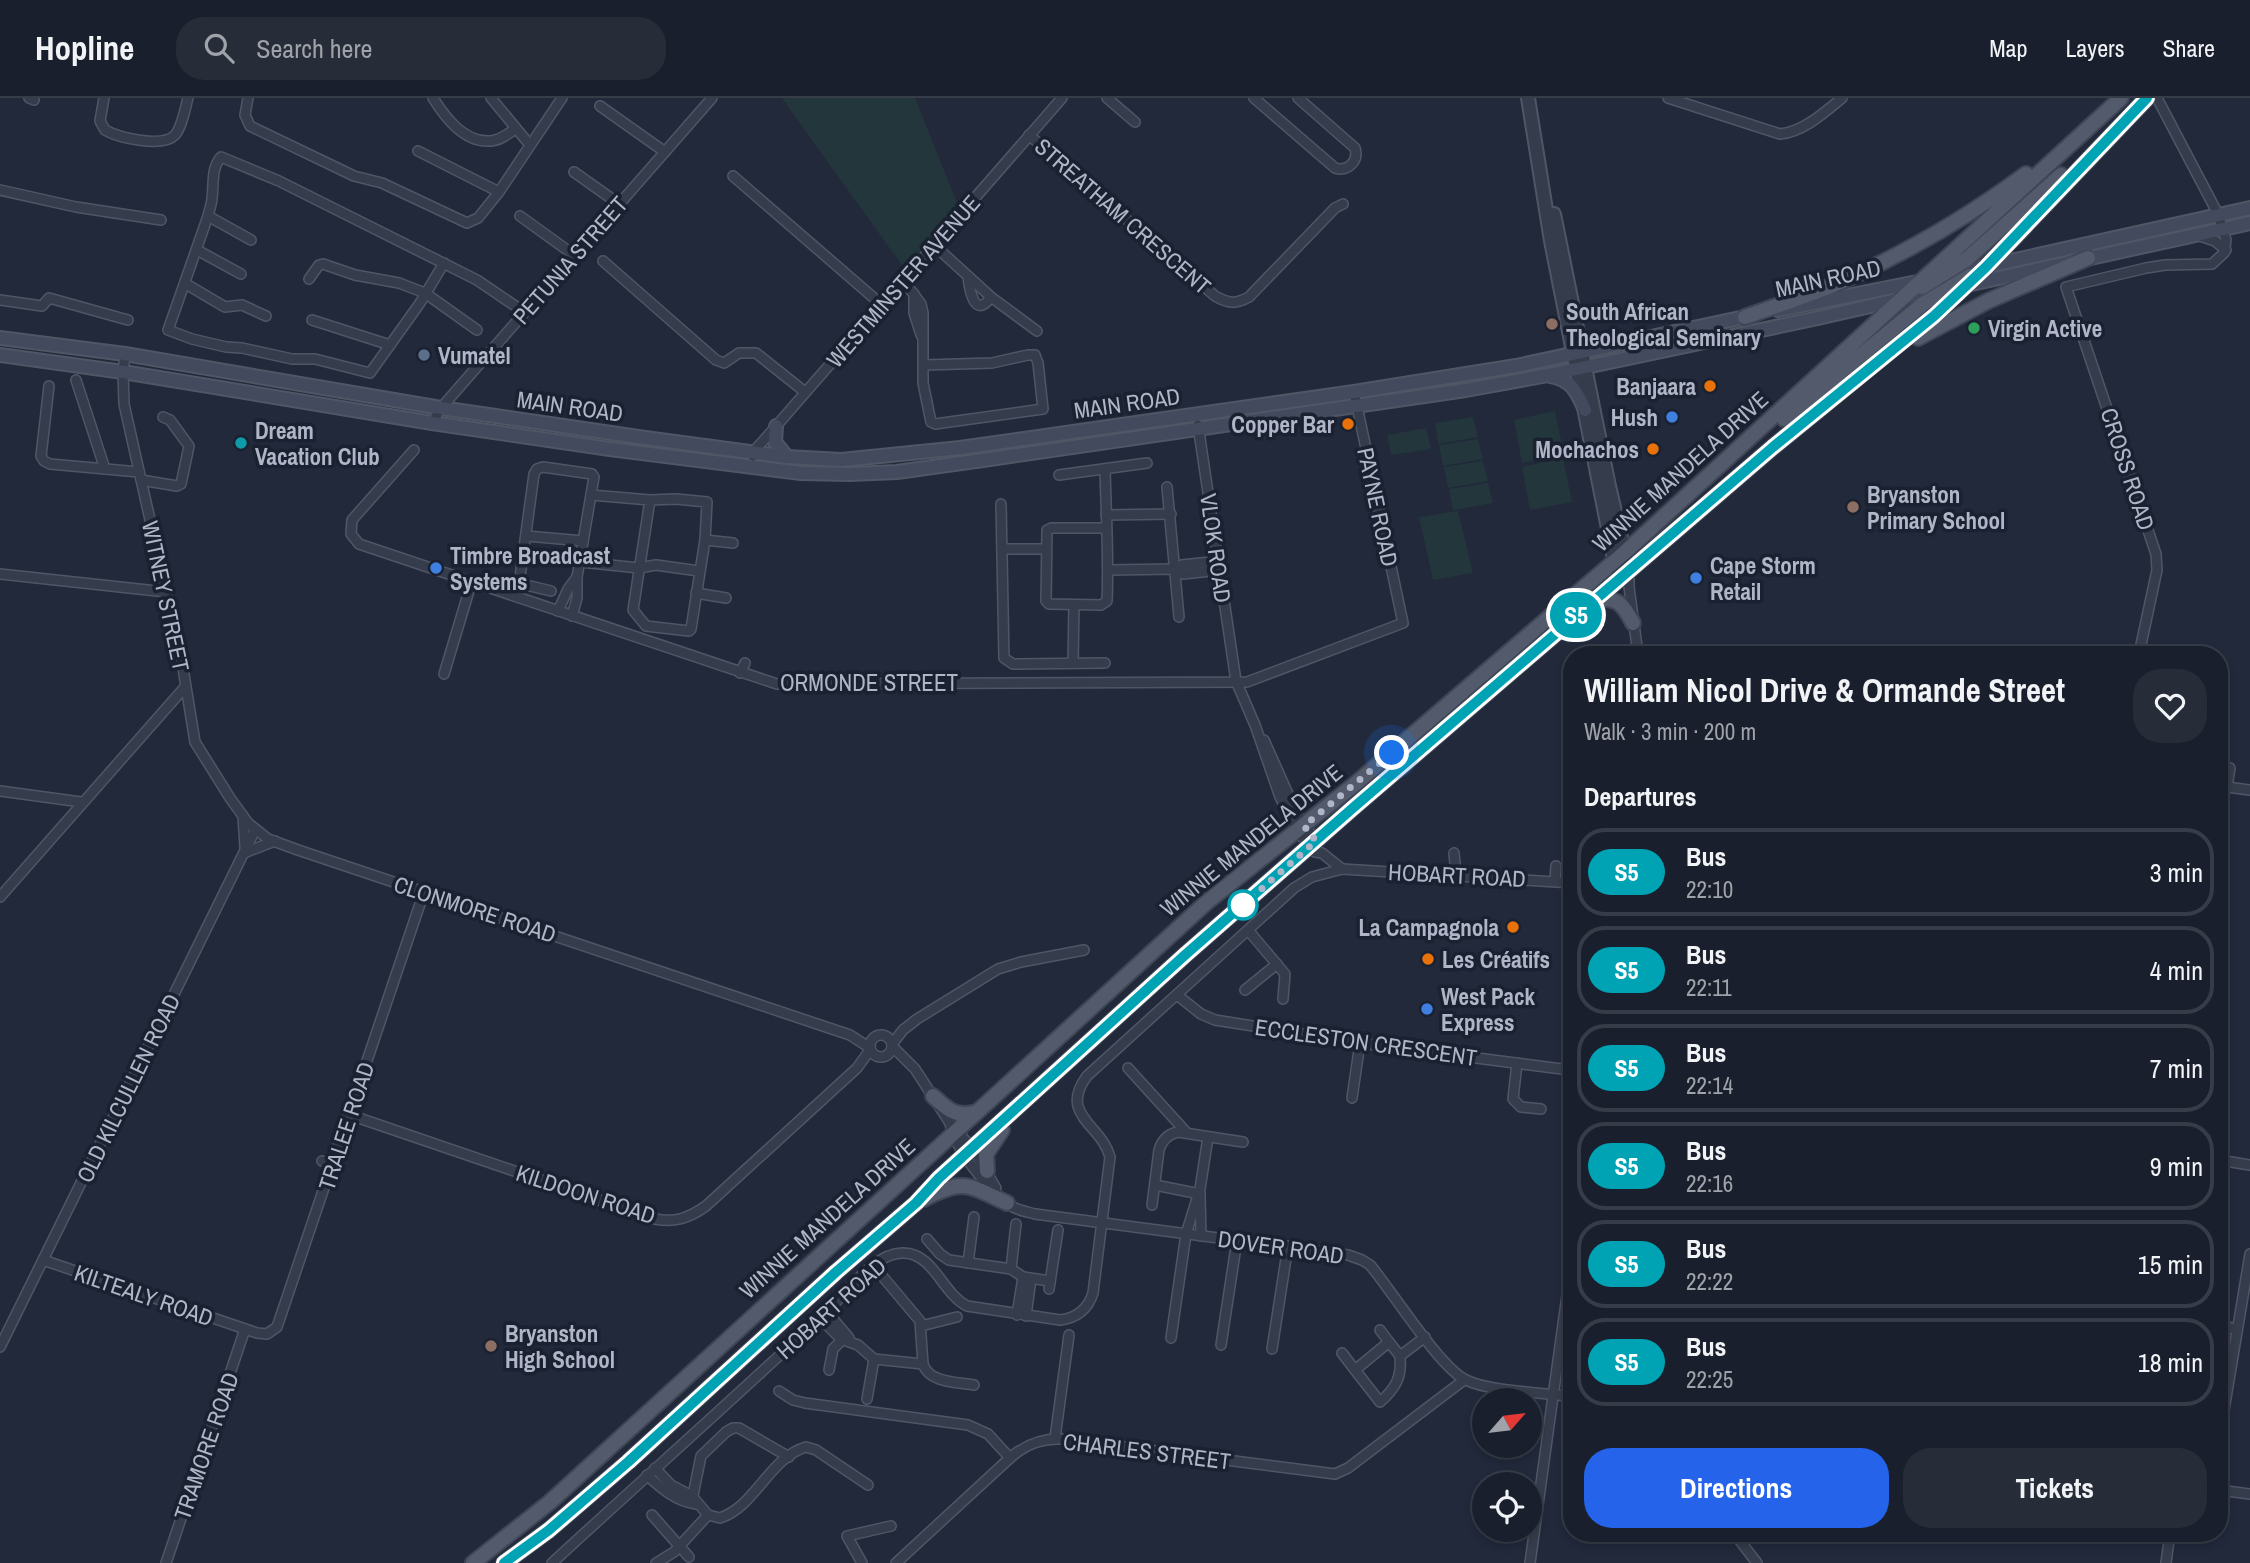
<!DOCTYPE html>
<meta charset="utf-8">
<style>
body{margin:0;font-family:"Archivo Narrow",sans-serif;background:#262c38;color:#f1f3f6;height:100vh;display:flex;flex-direction:column;font-size:26px;white-space:nowrap}
*{box-sizing:border-box;margin:0}
p{font-size:23px;color:#9fa2a9}
.icon{flex:none;width:38px;height:38px;fill:none;stroke:currentColor;stroke-width:2;stroke-linecap:round;stroke-linejoin:round}
.map{position:relative;flex:1;overflow:hidden}
.panel{position:absolute;left:1563px;top:548px;width:665px;height:896px;display:flex;flex-direction:column;background:#191f2c;border-radius:28px;box-shadow:0 4px 10px #0003,0 0 0 2px #373d48}
.panel>*{flex:none}
.badge{padding:0 14px;border-radius:23px;font-size:24px;line-height:46px}
.needle{width:46px;rotate:62deg}
.buttons{position:absolute;left:1472px;top:1290px;display:grid;gap:14px}
.buttons a{display:grid;place-items:center;width:70px;height:70px;border-radius:50%;background:#191f2c;box-shadow:0 4px 10px #0003,0 0 0 2px #373d48;font-size:35px}
.you{position:absolute;width:35px;height:35px;margin:-18px;border:5px solid #fff;border-radius:50%;background:#1a73e8;box-shadow:0 0 0 10px #1a73e833}
.map>.badge{position:absolute;translate:-50% -50%;box-shadow:0 0 0 4px #fff}
h2{padding:0 21px;font-size:26px;line-height:63px}
.round{display:grid;place-items:center;flex:none;width:74px;height:74px;border-radius:28px;background:#262c38}
.head{display:flex;align-items:center;justify-content:space-between;height:119px;padding:0 21px}
h1{font-size:33px;font-weight:800;line-height:52px}
.button{display:flex;gap:14px;margin-top:auto;padding:14px 21px}
.button a{flex:1;height:80px;border-radius:28px;background:#2563eb;color:#fff;font-size:28px;font-weight:800;line-height:80px;text-align:center}
.button a+a{background:#262c38;color:#f1f3f6}
ul{padding:0;list-style:none}
li{display:flex;align-items:center;gap:21px;height:88px;margin:0 14px 10px;padding:0 7px;border:4px solid #373d48;border-radius:28px}
li div{flex:1}
li b{display:block;font-size:26px}
li em{font-style:normal}
li .badge{min-width:77px;font-weight:700;text-align:center}
header{display:flex;align-items:center;gap:42px;box-sizing:border-box;height:98px;padding:0 35px;background:#191f2c;border-bottom:2px solid #373d48}
header strong{font-size:33px}
nav{display:flex;gap:38px;margin-inline-start:auto;font-size:24px}
.search{width:490px;height:63px;background:#262c38;display:flex;align-items:center;gap:18px;box-sizing:border-box;padding:0 24px;border-radius:28px;color:#9fa2a9;font-size:26px}
.map>svg:first-child{display:block}
</style>
<header>
<strong>Hopline</strong>
<div class="search"><svg class="icon" aria-label="search" viewBox="0 0 24 24"><circle cx="10" cy="10" r="6"/><path d="M15 15l6 6"/></svg>Search here</div>
<nav><a>Map</a><a>Layers</a><a>Share</a></nav>
</header>
<div class="map">
<svg width="2250" height="1465" viewBox="0 0 2250 1465">
<rect width="100%" height="100%" fill="#21293b"/>
<g fill="#23363c">
<polygon points="782,0 915,0 959,110 904,170"/>
<polygon points="1555,313 1564,356 1522,365 1514,322"/>
<polygon points="1473,319 1478,339 1438,346 1435,325"/>
<polygon points="1426,330 1431,351 1391,357 1387,337"/>
<polygon points="1478,341 1483,361 1443,368 1439,347"/>
<polygon points="1563,360 1572,404 1530,412 1522,369"/>
<polygon points="1483,363 1488,383 1448,390 1444,369"/>
<polygon points="1488,385 1493,405 1453,412 1449,391"/>
<polygon points="1458,413 1473,475 1433,482 1419,419"/>
</g>
<g fill="none" stroke-linecap="round" stroke-linejoin="round">
<defs>
<g id="minor">
<polyline points="29,0 34,2"/>
<path d="M104,0l-4,23 5,9c14,8 58,18 70,5 7,-8 10,-26 13,-37"/>
<polyline points="248,0 245,17 250,28 354,78 382,85 467,125 478,120 499,94 562,0"/>
<path d="M433,0c12,19 31,45 57,43 9,0 18,-7 25,-12"/>
<polyline points="491,0 530,47"/>
<polyline points="1107,0 1135,24"/>
<path d="M1254,0l81,70c13,4 24,-7 20,-20l-57,-50"/>
<path d="M1668,0l112,36c23,-2 45,-22 62,-36"/>
<polyline points="600,8 665,54"/>
<path d="M1029,37l186,161c14,8 21,8 34,1l86,-89 8,-4"/>
<polyline points="418,53 499,94"/>
<polyline points="574,74 619,106"/>
<polyline points="733,78 882,207"/>
<polyline points="0,92 76,109 161,122"/>
<polyline points="208,118 251,142"/>
<polyline points="520,118 574,157"/>
<polyline points="2200,138 2215,143 2226,152"/>
<polyline points="934,147 991,199 1037,233"/>
<polyline points="197,152 241,176"/>
<polyline points="603,163 716,262 724,265 739,255 756,255 805,294"/>
<path d="M444,165l-24,40 -50,70 -55,-14h-23l-50,-11 -16,-1 -34,-8 -24,-9 40,-114c1,-6 4,-12 4,-18 2,-14 -1,-30 9,-41l58,24 198,99 47,32"/>
<path d="M968,178c1,11 6,45 23,21"/>
<polyline points="309,181 319,167 323,166 355,177 399,185 425,195 477,232"/>
<polyline points="904,183 921,206 923,215 923,285 931,324 935,326 1043,311 1038,265 1035,257 1028,257 992,265 925,267"/>
<polyline points="186,186 225,209 242,207 266,218"/>
<polyline points="914,196 914,215 921,237"/>
<polyline points="0,202 42,208 49,200 128,222"/>
<polyline points="312,222 390,247"/>
<polyline points="125,256 123,274 124,306 182,564 195,644 230,700 248,725 268,741 298,752 850,937 870,950"/>
<polyline points="76,282 105,371"/>
<polyline points="49,288 41,358 44,363 50,366 139,374"/>
<polyline points="432,325 441,310 712,0"/>
<polyline points="1198,327 1236,583 1255,627 1280,699 1297,733 1315,754 1322,755 1342,771"/>
<polyline points="414,352 352,422 351,436 359,446 777,586 1247,584 1403,525 1354,294"/>
<polyline points="753,358 753,354 764,342 1062,0"/>
<path d="M1105,371c1,44 4,88 2,132l-6,4 -52,-1 -3,-3 1,-71 4,-2h56"/>
<polyline points="1059,377 1147,365"/>
<polyline points="141,382 177,388 181,386 189,348 170,322 163,319"/>
<polyline points="1167,389 1179,519"/>
<polyline points="591,397 650,402 676,401 707,404 705,442 691,531 689,533 646,528 633,512 650,402"/>
<polyline points="1001,406 1004,560 1013,566 1105,565"/>
<polyline points="1106,417 1171,416"/>
<polyline points="527,438 583,443"/>
<polyline points="705,442 733,445"/>
<polyline points="1002,451 1046,451"/>
<polyline points="581,464 639,470 656,467 699,473"/>
<polyline points="1176,471 1182,467 1219,463"/>
<polyline points="1108,472 1176,471 1183,476 1220,472"/>
<polyline points="1629,473 1629,489 1638,556"/>
<polyline points="0,476 166,494"/>
<polyline points="551,493 526,487 520,479 534,376 537,371 543,369 592,376 594,379 577,479 577,500 572,518"/>
<polyline points="696,495 726,500"/>
<polyline points="558,513 568,491 577,479"/>
<polyline points="2139,556 2157,472 2156,456 2066,189 2146,170 2165,167 2212,166 2224,155 2226,142 2218,116 2157,0"/>
<polyline points="1073,565 1074,507"/>
<polyline points="740,575 745,565"/>
<polyline points="444,576 472,483"/>
<polyline points="1264,642 1297,716 1317,745"/>
<polyline points="2219,688 2250,692"/>
<polyline points="2227,689 2230,670"/>
<polyline points="0,693 81,704"/>
<polyline points="243,718 245,749"/>
<polyline points="244,755 275,743"/>
<polyline points="1454,755 1456,778"/>
<polyline points="1555,783 1556,768"/>
<polyline points="0,799 185,589"/>
<polyline points="1248,832 1285,876 1283,901"/>
<polyline points="1245,892 1277,866"/>
<polyline points="1177,897 1201,916 1215,922 1360,945 1562,971 1572,970"/>
<circle cx="881" cy="948" r="11"/>
<polyline points="892,946 903,932 917,921 998,871 1021,864 1084,852"/>
<polyline points="892,948 915,971 950,1025 972,1050 996,1090"/>
<polyline points="1517,965 1513,1001 1521,1009 1541,1011"/>
<polyline points="1128,970 1187,1035"/>
<polyline points="1352,1000 1360,945"/>
<path d="M350,1017l305,104c20,4 34,-1 51,-13l151,-138 13,-18"/>
<path d="M950,1025c4,25 41,71 63,84 7,4 15,5 22,7l313,41 14,5 8,5c22,26 70,103 96,115 25,12 76,12 106,17"/>
<polyline points="2219,1062 2250,1067"/>
<polyline points="322,1063 333,1068"/>
<polyline points="1155,1087 1200,1096"/>
<polyline points="1200,1097 1201,1138"/>
<path d="M1152,1107l7,-55c3,-10 9,-16 19,-18l65,10"/>
<polyline points="927,1141 940,1156 949,1162 1011,1171 1023,1179 1050,1183"/>
<polyline points="43,1162 257,1235 267,1236 277,1229 424,794"/>
<polyline points="968,1165 974,1119"/>
<polyline points="1011,1171 1016,1126"/>
<polyline points="883,1179 920,1223 923,1266"/>
<polyline points="1049,1191 1058,1132"/>
<polyline points="827,1214 849,1240"/>
<polyline points="1017,1217 1023,1179"/>
<polyline points="1026,1218 1031,1181"/>
<path d="M820,1220l21,21 17,6 16,14 49,5c6,19 34,18 51,21"/>
<polyline points="2219,1226 2237,1232"/>
<polyline points="921,1228 957,1219"/>
<polyline points="1380,1232 1389,1244"/>
<polyline points="1171,1240 1186,1136 1200,1091 1208,1039"/>
<polyline points="1221,1247 1237,1142"/>
<polyline points="0,1249 255,732"/>
<polyline points="1272,1251 1288,1148"/>
<polyline points="1342,1255 1355,1272"/>
<path d="M1400,1258l-11,-14 -34,28 25,32c16,-14 22,-25 20,-46l25,-19"/>
<polyline points="829,1272 833,1251 846,1238"/>
<polyline points="779,1293 793,1302 805,1305 968,1327 988,1336 1010,1360"/>
<polyline points="867,1301 874,1261"/>
<polyline points="1055,1340 1069,1237"/>
<polyline points="2219,1342 2250,1156"/>
<path d="M655,1370l16,17 21,11 16,19 12,3c36,-12 49,-60 86,-71l10,3 52,35"/>
<path d="M647,1377c15,14 29,26 49,29"/>
<polyline points="2219,1392 2250,1396"/>
<polyline points="692,1402 701,1358 726,1334 733,1330 739,1330 789,1359"/>
<polyline points="652,1417 689,1459"/>
<polyline points="1734,1435 1757,1465"/>
<polyline points="166,1465 245,1231"/>
<path d="M552,1465c91,-84 184,-166 274,-251 20,-18 49,-61 78,-59 30,1 38,40 63,53l93,14c17,-2 28,-11 33,-27l17,-136c-8,-32 -52,-42 -23,-81l207,-188 18,-11 30,-8 230,14"/>
<polyline points="656,1465 674,1454 708,1417"/>
<polyline points="862,1465 847,1438 891,1428"/>
<path d="M896,1465l114,-105c16,-14 32,-20 53,-19l272,35 13,-6 116,-88"/>
<polyline points="1530,1465 1572,1161"/>
<polyline points="2166,1465 2170,1435"/>
</g>
<g id="tertiary">
<polyline points="1528,0 1551,143 1616,471"/>
<polyline points="1554,116 1609,388 1629,473"/>
</g>
<g id="secondary">
<polyline points="1943,178 2250,110"/>
<polyline points="1967,187 2250,125"/>
<polyline points="1778,212 1922,183"/>
<polyline points="0,240 125,256 441,310 645,340 787,359 841,362 960,350 1354,294 1516,268 1754,217"/>
<polyline points="0,257 123,274 432,325 610,351 801,375 850,376 897,374 983,362 1466,292 1548,277 1818,220 1945,191"/>
<path d="M1550,278c22,4 27,16 35,34"/>
<polyline points="776,328 775,344 787,359"/>
</g>
<g id="primary">
<polyline points="1922,189 1967,161 2061,77"/>
<path d="M1745,219c33,-12 68,-23 100,-37 65,-29 124,-64 181,-106"/>
<polyline points="1918,240 1988,203 2088,160"/>
<polyline points="1784,321 1923,206 1970,178"/>
<path d="M1595,501c23,-2 28,5 38,24"/>
<path d="M933,998c15,14 23,22 44,16"/>
<polyline points="987,1073 986,1056 1002,1032"/>
<path d="M924,1101c40,-21 44,-14 83,4"/>
<polyline points="473,1465 550,1404 1207,804 1354,687 1624,455 2121,0"/>
<polyline points="504,1465 549,1432 628,1364 836,1174 916,1105 939,1080 1185,857 1354,709 1773,349 1934,217 1986,169 2147,0"/>
</g>
</defs>
<use href="#minor" stroke="#505666" stroke-width="12"/>
<use href="#tertiary" stroke="#505666" stroke-width="16"/>
<use href="#secondary" stroke="#505666" stroke-width="16"/>
<use href="#primary" stroke="#3e4554" stroke-width="18"/>
<use href="#minor" stroke="#353c4b" stroke-width="9"/>
<use href="#tertiary" stroke="#353c4b" stroke-width="12"/>
<use href="#secondary" stroke="#434a5e" stroke-width="12"/>
<use href="#primary" stroke="#535a6b" stroke-width="14"/>
</g>
<g fill="none" stroke-linecap="round" stroke-linejoin="round">
<defs>
<polyline id="line" points="504,1465 549,1432 628,1364 836,1174 916,1105 939,1080 1185,857 1354,709 1773,349 1934,218 1986,169 2147,0"/>
</defs>
<use href="#line" stroke="#fff" stroke-width="16"/>
<use href="#line" stroke="#00a3b4" stroke-width="10"/>
<polyline stroke="#b0b6c7" stroke-width="7" stroke-dasharray="0 12.6" points="1243,807 1316,743 1304,728 1392,655"/>
</g>
<g fill="#8d6e63" stroke="#1a2130" stroke-width="2.5">
<circle cx="1552" cy="226" r="7"/>
<circle cx="1853" cy="409" r="7"/>
<circle cx="491" cy="1248" r="7"/>
</g>
<circle fill="#2e9e5b" stroke="#1a2130" stroke-width="2.5" cx="1974" cy="230" r="7"/>
<circle fill="#5c6f8a" stroke="#1a2130" stroke-width="2.5" cx="424" cy="257" r="7"/>
<g fill="#e8710a" stroke="#1a2130" stroke-width="2.5">
<circle cx="1710" cy="288" r="7"/>
<circle cx="1348" cy="326" r="7"/>
<circle cx="1653" cy="351" r="7"/>
<circle cx="1513" cy="829" r="7"/>
<circle cx="1428" cy="861" r="7"/>
</g>
<g fill="#3f7fe0" stroke="#1a2130" stroke-width="2.5">
<circle cx="1672" cy="319" r="7"/>
<circle cx="436" cy="470" r="7"/>
<circle cx="1696" cy="480" r="7"/>
<circle cx="1427" cy="911" r="7"/>
</g>
<circle fill="#0f9aa8" stroke="#1a2130" stroke-width="2.5" cx="241" cy="345" r="7"/>
<circle fill="#fff" stroke="#00a3b4" stroke-width="3.5" cx="1243" cy="807" r="14"/>
<g text-anchor="middle" dominant-baseline="central" stroke-width="7" stroke-linejoin="round" paint-order="stroke">
<g font-size="23" fill="#b0b6c7" stroke="#1a2130">
<text transform="translate(1123 118) rotate(41)">STREATHAM CRESCENT</text>
<text transform="translate(570 162) rotate(-49)">PETUNIA STREET</text>
<text transform="translate(1828 180) rotate(-12)">MAIN ROAD</text>
<text transform="translate(903 183) rotate(-49)">WESTMINSTER AVENUE</text>
<text transform="translate(1127 305) rotate(-8)">MAIN ROAD</text>
<text transform="translate(570 308) rotate(8)">MAIN ROAD</text>
<text transform="translate(2128 371) rotate(72)">CROSS ROAD</text>
<text transform="translate(1680 373) rotate(-42)">WINNIE MANDELA DRIVE</text>
<text transform="translate(1378 409) rotate(78)">PAYNE ROAD</text>
<text transform="translate(1216 450) rotate(82)">VLOK ROAD</text>
<text transform="translate(166 498) rotate(78)">WITNEY STREET</text>
<text x="869" y="584">ORMONDE STREET</text>
<text transform="translate(1251 742) rotate(-39)">WINNIE MANDELA DRIVE</text>
<text transform="translate(1457 777) rotate(3)">HOBART ROAD</text>
<text transform="translate(475 811) rotate(18)">CLONMORE ROAD</text>
<text transform="translate(1366 944) rotate(8)">ECCLESTON CRESCENT</text>
<text transform="translate(128 990) rotate(-64)">OLD KILCULLEN ROAD</text>
<text transform="translate(346 1028) rotate(-72)">TRALEE ROAD</text>
<text transform="translate(586 1096) rotate(18)">KILDOON ROAD</text>
<text transform="translate(827 1120) rotate(-42)">WINNIE MANDELA DRIVE</text>
<text transform="translate(1281 1149) rotate(8)">DOVER ROAD</text>
<text transform="translate(144 1197) rotate(19)">KILTEALY ROAD</text>
<text transform="translate(831 1210) rotate(-42)">HOBART ROAD</text>
<text transform="translate(206 1348) rotate(-71)">TRAMORE ROAD</text>
<text transform="translate(1147 1353) rotate(7)">CHARLES STREET</text>
</g>
<g font-size="23" font-weight="bold" fill="#b0b6c7" stroke="#1a2130" text-anchor="start">
<text x="1566" y="213">South African<tspan x="1566" dy="26">Theological Seminary</tspan></text>
<text x="1988" y="230">Virgin Active</text>
<text x="438" y="257">Vumatel</text>
<text x="1696" y="288" text-anchor="end">Banjaara</text>
<text x="1658" y="319" text-anchor="end">Hush</text>
<text x="1334" y="326" text-anchor="end">Copper Bar</text>
<text x="255" y="332">Dream<tspan x="255" dy="26">Vacation Club</tspan></text>
<text x="1639" y="351" text-anchor="end">Mochachos</text>
<text x="1867" y="396">Bryanston<tspan x="1867" dy="26">Primary School</tspan></text>
<text x="450" y="457">Timbre Broadcast<tspan x="450" dy="26">Systems</tspan></text>
<text x="1710" y="467">Cape Storm<tspan x="1710" dy="26">Retail</tspan></text>
<text x="1499" y="829" text-anchor="end">La Campagnola</text>
<text x="1442" y="861">Les Créatifs</text>
<text x="1441" y="898">West Pack<tspan x="1441" dy="26">Express</tspan></text>
<text x="505" y="1235">Bryanston<tspan x="505" dy="26">High School</tspan></text>
</g>
</g>
</svg>
<div class="buttons">
<a><svg class="needle" viewBox="-14 -14 28 28"><path d="M0-13l5 13h-10z" fill="#e53935"/><path d="M0 13l5-13h-10z" fill="#9fa2a9"/></svg></a>
<a><svg class="icon" aria-label="locate" viewBox="0 0 24 24"><circle cx="12" cy="12" r="6"/><path d="M12 2v4M12 18v4M2 12h4M18 12h4"/></svg></a>
</div>
<div class="you" style="left:1392px;top:655px"></div>
<b class="badge" style="left:1576px;top:517px;background:#00a3b4;color:#fff">S5</b>
<section class="panel">
<div class="head"><div><h1>William Nicol Drive &amp; Ormande Street</h1><p>Walk · 3 min · 200 m</p></div><a class="round"><svg class="icon" aria-label="heart" viewBox="0 0 24 24"><path d="M12 20l-8-8c-3-5 5-10 8-4 3-6 11-1 8 4z"/></svg></a></div>
<h2>Departures</h2>
<ul>
<li><span class="badge" style="background:#00a3b4;color:#fff">S5</span><div><b>Bus</b><p>22:10</p></div><em>3 min</em></li>
<li><span class="badge" style="background:#00a3b4;color:#fff">S5</span><div><b>Bus</b><p>22:11</p></div><em>4 min</em></li>
<li><span class="badge" style="background:#00a3b4;color:#fff">S5</span><div><b>Bus</b><p>22:14</p></div><em>7 min</em></li>
<li><span class="badge" style="background:#00a3b4;color:#fff">S5</span><div><b>Bus</b><p>22:16</p></div><em>9 min</em></li>
<li><span class="badge" style="background:#00a3b4;color:#fff">S5</span><div><b>Bus</b><p>22:22</p></div><em>15 min</em></li>
<li><span class="badge" style="background:#00a3b4;color:#fff">S5</span><div><b>Bus</b><p>22:25</p></div><em>18 min</em></li>
</ul>
<div class="button"><a>Directions</a><a>Tickets</a></div>
</section>
</div>
